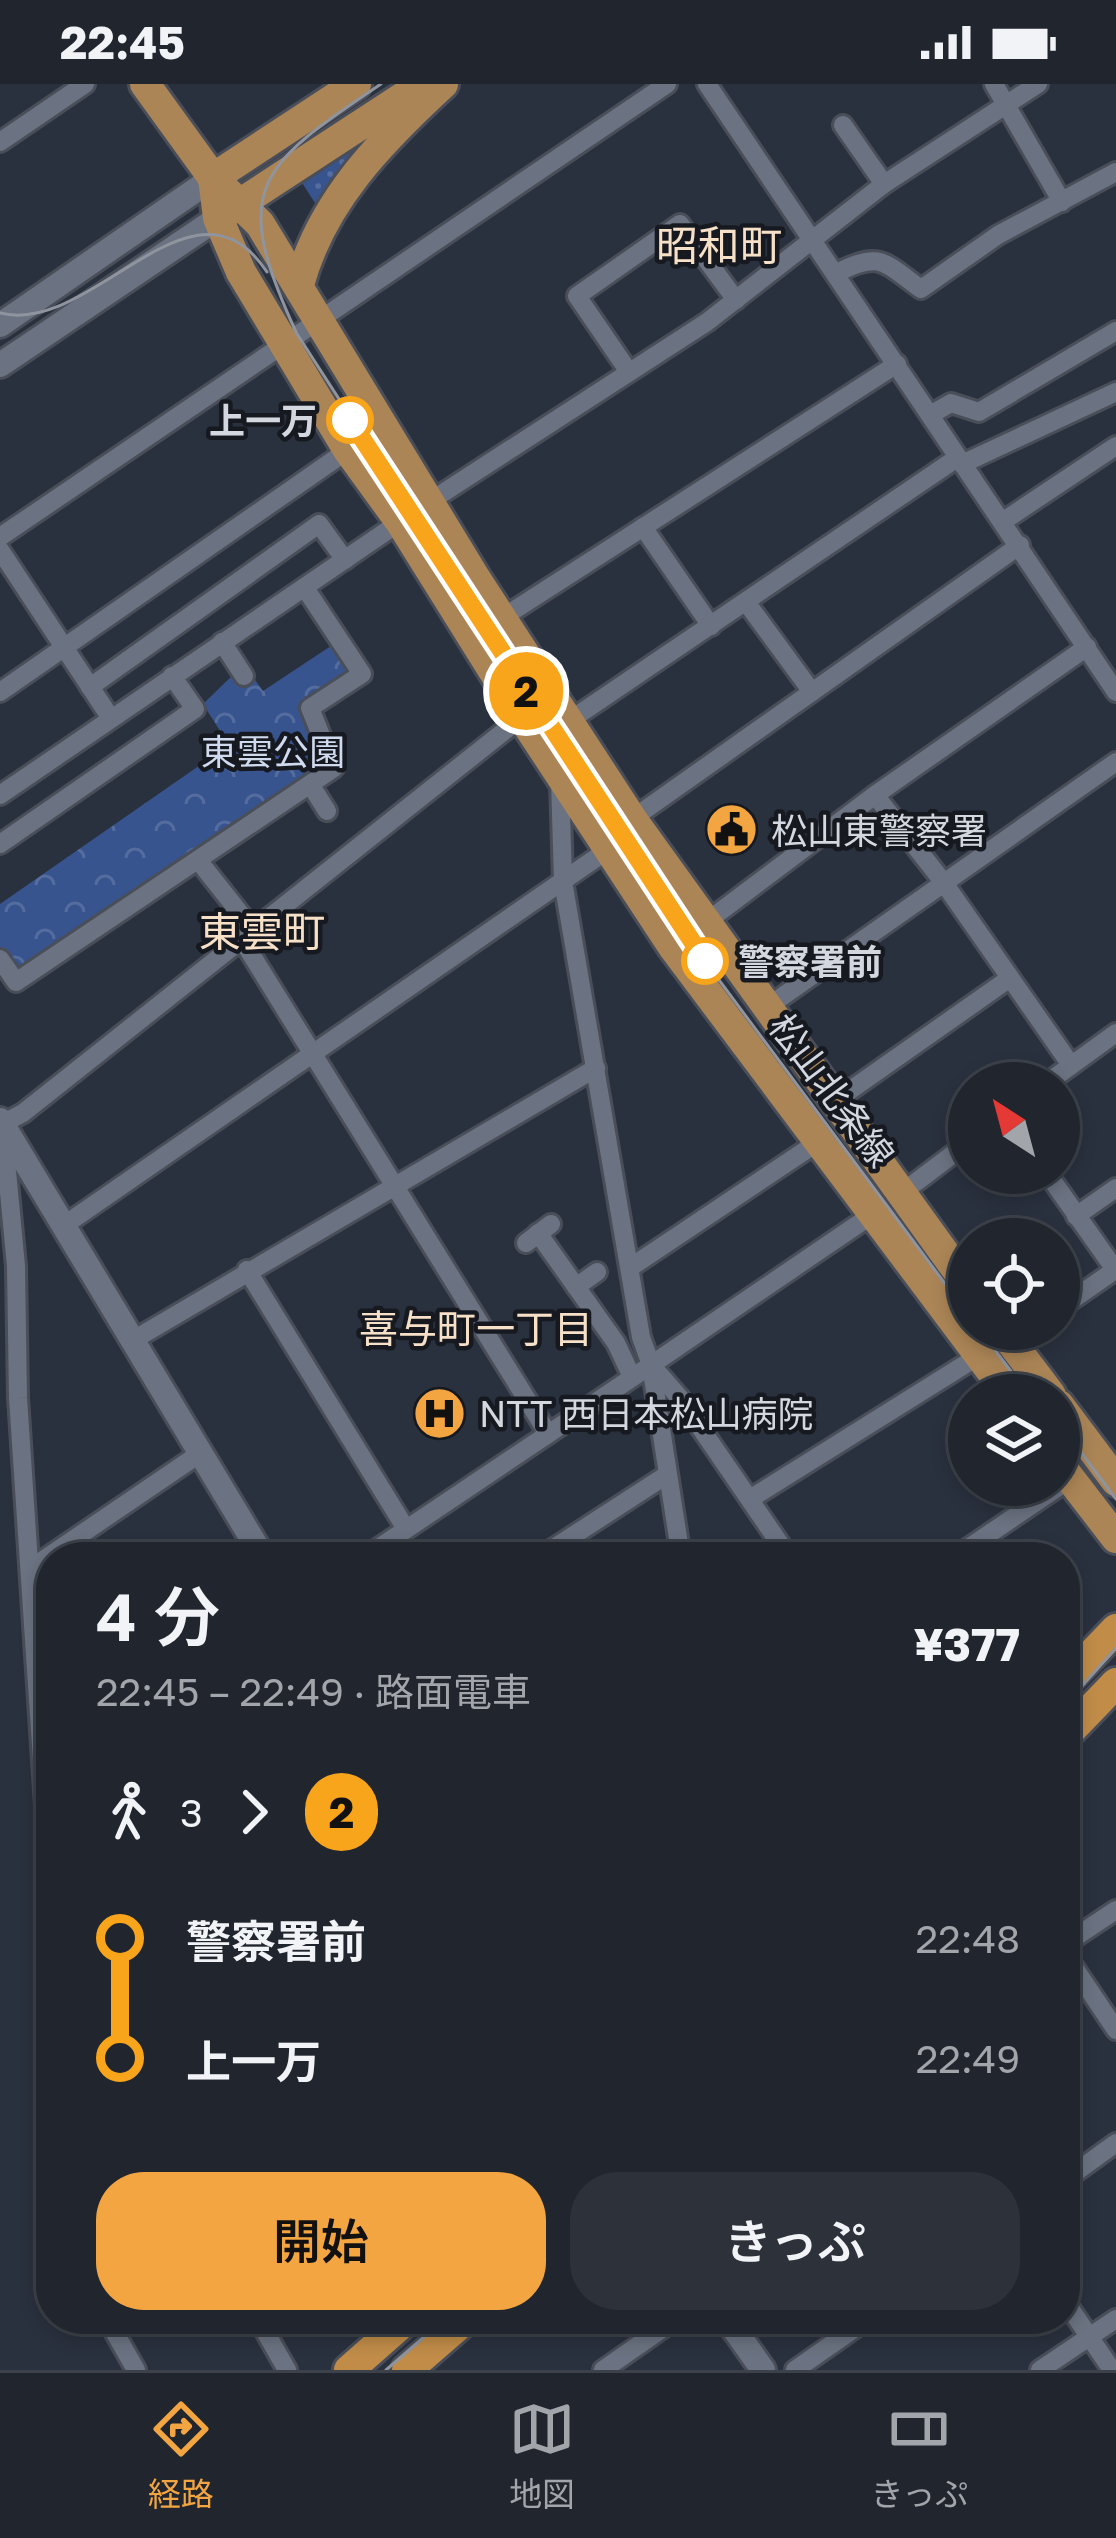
<!DOCTYPE html>
<html lang="ja">
<meta charset="utf-8">
<style>
body{margin:0;font-family:"Golos Text","Noto Sans JP",sans-serif;background:#2d313a;color:#f1f3f6;height:100vh;display:flex;flex-direction:column;font-size:45px;white-space:nowrap}
*{box-sizing:border-box;margin:0}
p{font-size:39px;color:#a2a5aa}
.icon{flex:none;width:66px;height:66px;fill:none;stroke:currentColor;stroke-width:2;stroke-linecap:round;stroke-linejoin:round}
.map{position:relative;flex:1;overflow:hidden}
.drawer{position:absolute;left:36px;top:1458px;width:1044px;height:792px;display:flex;flex-direction:column;background:#20252e;border-radius:48px;box-shadow:0 6px 18px #0003,0 0 0 3px #3d424a}
.drawer>*{flex:none}
.badge{padding:0 24px;border-radius:39px;font-size:42px;line-height:78px}
.needle{width:78px;rotate:324deg}
.fabs{position:absolute;left:948px;top:978px;display:grid;gap:24px}
.fabs a{display:grid;place-items:center;width:132px;height:132px;border-radius:50%;background:#20252e;box-shadow:0 6px 18px #0003,0 0 0 3px #3d424a;font-size:60px}
.map>.badge{position:absolute;translate:-50% -50%;box-shadow:0 0 0 6px #fff}
.legs{display:flex;align-items:center;gap:18px;height:132px;padding:0 60px;font-size:39px}
.legs p{margin-inline-start:auto}
.summary{display:flex;align-items:center;justify-content:space-between;height:204px;padding:0 60px}
h1{font-size:66px;font-weight:600;line-height:90px}
.button{display:flex;gap:24px;margin-top:auto;padding:24px 60px}
.button a{flex:1;height:138px;border-radius:48px;background:#f2a541;color:#111;font-size:48px;font-weight:600;line-height:138px;text-align:center}
.button a+a{background:#2d313a;color:#f1f3f6}
ul{padding:0 60px;list-style:none}
li{display:flex;align-items:center;gap:42px;height:120px;font-size:45px}
li i{display:grid;place-items:center;width:18px;height:100%;margin:0 15px;background:currentColor}
li i::after{content:'';width:30px;height:30px;margin:-15px;border:9px solid;border-radius:50%;background:#20252e}
li p{margin-inline-start:auto}
li:first-child i{background:linear-gradient(#0000 50%,currentColor 0)}
li:last-child i{background:linear-gradient(currentColor 50%,#0000 0)}
.status{display:flex;justify-content:space-between;align-items:center;height:84px;padding:0 60px;background:#20252e;direction:ltr}
.status svg{height:33px;fill:currentColor}
.dock{display:flex;justify-content:space-around;align-items:center;height:168px;border-top:3px solid #3d424a;background:#20252e;font-size:33px;color:#a2a5aa}
.dock a{display:grid;justify-items:center;gap:6px}
.dock .selected{color:#f2a541}
.map>svg:first-child{display:block}
</style>
<div class="status"><b>22:45</b><svg viewBox="0 0 49 12"><path d="M0 12V9h3v3zM5 12V6h3v6zM10 12V3h3v9zM15 12V0h3v12zM26 1h20v11H26zM47 4h2v5h-2z"/></svg></div>
<div class="map">
<svg width="1116" height="2286" viewBox="0 0 1116 2286">
<defs>
<pattern id="grass-dots" width="8" height="8" patternUnits="userSpaceOnUse" patternTransform="scale(3)"><rect width="8" height="8" fill="#38548f"/><path d="M2 2h.1M6 6h.1" fill="none" stroke="#546c9e" stroke-width="1.8" stroke-linecap="round"/></pattern>
<pattern id="park-crowns" width="20" height="18" patternUnits="userSpaceOnUse" patternTransform="scale(3)"><rect width="20" height="18" fill="#38548f"/><path d="M2 6a3 3 0 1 1 6 0M12 15a3 3 0 1 1 6 0" fill="none" stroke="#546c9e"/></pattern>
</defs>
<rect width="100%" height="100%" fill="#2a313e"/>
<polygon fill="url(#grass-dots)" points="359,58 362,62 317,122 299,94"/>
<polygon fill="url(#park-crowns)" points="334,560 352,588 302,622 327,683 18,889 0,864 0,820 229,661 203,620 235,589 242,599 253,593 263,607"/>
<g fill="none" stroke-linecap="round" stroke-linejoin="round">
<defs>
<g id="minor">
<polyline points="707,0 1116,608"/>
<polyline points="994,0 1062,118"/>
<polyline points="843,41 884,100"/>
<polyline points="0,58 85,0"/>
<path d="M837,189c43,-23 48,-10 84,16l77,-54 118,-63"/>
<polyline points="629,288 577,212 680,140 736,216"/>
<polyline points="930,331 951,319 979,328 1116,247"/>
<polyline points="962,380 1116,308"/>
<polyline points="1005,436 1116,362"/>
<polyline points="643,443 711,542"/>
<polyline points="0,453 667,0"/>
<polyline points="0,466 110,633"/>
<polyline points="746,518 812,608"/>
<polyline points="502,534 897,280"/>
<polyline points="222,558 244,592"/>
<polyline points="90,603 319,440 345,476"/>
<polyline points="0,608 348,366"/>
<polyline points="569,637 957,374"/>
<polyline points="310,700 327,727"/>
<polyline points="0,711 429,418 707,238 884,100 1038,0"/>
<polyline points="875,711 944,799 1071,981"/>
<polyline points="632,735 1020,461"/>
<polyline points="0,760 195,625 172,592"/>
<polyline points="198,776 254,847"/>
<polyline points="241,854 547,1348"/>
<polyline points="673,863 875,711 1087,563"/>
<polyline points="0,875 16,898 334,684 310,624 362,590 305,504"/>
<polyline points="766,924 1116,678"/>
<polyline points="1047,999 1116,949"/>
<polyline points="835,1017 1010,894"/>
<polyline points="0,1041 23,1029 522,633"/>
<polyline points="3,1045 16,1182 18,1314 51,1812"/>
<polyline points="1047,1089 1116,1187"/>
<polyline points="903,1108 969,1058"/>
<polyline points="1076,1132 1116,1104"/>
<polyline points="66,1140 609,765"/>
<polyline points="538,1149 616,1259 632,1293"/>
<polyline points="526,1159 551,1140"/>
<polyline points="631,1183 821,1056"/>
<polyline points="247,1186 406,1445"/>
<polyline points="576,1203 597,1188"/>
<polyline points="1059,1225 1115,1186"/>
<polyline points="135,1255 596,984"/>
<polyline points="651,1281 680,1314 789,1473"/>
<polyline points="750,1415 980,1271"/>
<polyline points="365,1473 651,1281 641,1253 563,797 560,696"/>
<polyline points="540,1473 665,1392"/>
<polyline points="681,1473 651,1281 876,1128"/>
<polyline points="955,1473 1070,1395"/>
<polyline points="30,1485 202,1368"/>
<polyline points="1065,1860 1116,1826"/>
<polyline points="1065,1870 1116,1946"/>
<polyline points="1065,2096 1116,2059"/>
<polyline points="1065,2217 1112,2286"/>
<polyline points="107,2235 136,2286"/>
<polyline points="258,2235 287,2286"/>
<polyline points="603,2286 676,2235"/>
<polyline points="795,2286 868,2235"/>
<polyline points="1040,2286 1116,2235"/>
</g>
<g id="tertiary">
<polyline points="0,241 213,94"/>
<polyline points="0,281 218,134"/>
<polyline points="0,1036 263,1473"/>
<polyline points="727,2235 763,2286"/>
</g>
<g id="primary">
<polyline points="145,0 213,94 260,140 476,495 632,735 969,1203"/>
<polyline points="213,94 218,134 241,188 348,366 401,439 522,633 673,863 1009,1311"/>
<polyline points="213,94 356,0"/>
<polyline points="227,128 423,0"/>
<path d="M299,201c22,-83 82,-144 144,-201"/>
<polyline points="1001,1245 1051,1311"/>
<polyline points="1059,1321 1116,1397"/>
<polyline points="1059,1380 1116,1454"/>
</g>
<g id="trunk">
<polyline points="1065,1598 1116,1545"/>
<polyline points="1065,1652 1116,1599"/>
<polyline points="349,2286 407,2235"/>
<polyline points="407,2286 466,2235"/>
</g>
</defs>
<use href="#minor" stroke="#494e59" stroke-width="24"/>
<use href="#tertiary" stroke="#494e59" stroke-width="30"/>
<use href="#primary" stroke="#494e59" stroke-width="36"/>
<use href="#trunk" stroke="#494e59" stroke-width="36"/>
<use href="#minor" stroke="#6b7281" stroke-width="18"/>
<use href="#tertiary" stroke="#6b7281" stroke-width="24"/>
<use href="#primary" stroke="#ab8556" stroke-width="30"/>
<use href="#trunk" stroke="#c08c48" stroke-width="30"/>
<g stroke="#8f949e" stroke-width="3">
<path d="M381,0c-124,83 -152,104 -84,250l390,603 282,379"/>
<path d="M0,229c92,24 193,-153 267,-41"/>
<polyline points="979,1245 1029,1311"/>
<polyline points="1059,1339 1116,1415"/>
<polyline points="1065,1621 1116,1564"/>
<polyline points="386,2286 445,2235"/>
</g>
</g>
<g fill="none" stroke-linecap="round" stroke-linejoin="round">
<defs>
<polyline id="line-1" points="350,336 705,877"/>
</defs>
<use href="#line-1" stroke="#fff" stroke-width="27"/>
<use href="#line-1" stroke="#f9a51b" stroke-width="18"/>
</g>
<defs>
<symbol id="civic-disc" viewBox="-11 -11 22 22"><circle r="9.5" fill="#f2a541" stroke="#16191f"/><path d="M-.6-6.5H3V-4.5H.6V-3L4-1V1h2V6H-6V1h2V-1L-.6-3ZM-1.2 2.5V6h2.4V2.5Z" fill="#111"/></symbol>
<symbol id="hospital-disc" viewBox="-11 -11 22 22"><circle r="9.5" fill="#f2a541" stroke="#16191f"/><path d="M-5-5h3v3.5h4V-5h3V5h-3V1.5h-4V5h-3Z" fill="#111"/></symbol>
</defs>
<g fill-rule="evenodd">
<use href="#civic-disc" x="702" y="716" width="59" height="59"/>
<use href="#hospital-disc" x="410" y="1300" width="59" height="59"/>
</g>
<g fill="#fff" stroke="#f9a51b" stroke-width="6">
<circle cx="350" cy="336" r="21"/>
<circle cx="705" cy="877" r="21"/>
</g>
<g text-anchor="middle" dominant-baseline="central" stroke-width="9" stroke-linejoin="round" paint-order="stroke">
<g font-size="36" font-weight="bold" fill="#d3d7e0" stroke="#16191f" text-anchor="end">
<text x="317" y="336">上一万</text>
<text x="738" y="877" text-anchor="start">警察署前</text>
</g>
<g font-size="36" fill="#d0daee" stroke="#16191f">
<text x="273" y="667">東雲公園</text>
</g>
<g font-size="36" fill="#d3d7e0" stroke="#16191f" text-anchor="start">
<text x="771" y="746">松山東警察署</text>
<text x="479" y="1329">NTT 西日本松山病院</text>
</g>
<g font-size="36" fill="#d3d7e0" stroke="#16191f">
<text transform="translate(832 1006) rotate(53)">松山北条線</text>
</g>
<g font-size="39" fill="#f6e0c8" stroke="#16191f">
<text x="476" y="1244">喜与町一丁目</text>
</g>
<g font-size="42" fill="#f6e0c8" stroke="#16191f">
<text x="719" y="161">昭和町</text>
<text x="262" y="847">東雲町</text>
</g>
</g>
</svg>
<div class="fabs">
<a><svg class="needle" viewBox="-14 -14 28 28"><path d="M0-13l5 13h-10z" fill="#e53935"/><path d="M0 13l5-13h-10z" fill="#a2a5aa"/></svg></a>
<a><svg class="icon" aria-label="locate" viewBox="0 0 24 24"><circle cx="12" cy="12" r="6"/><path d="M12 2v4M12 18v4M2 12h4M18 12h4"/></svg></a>
<a><svg class="icon" aria-label="layers" viewBox="0 0 24 24"><path d="M12 4l9 5-9 5-9-5zM3 14l9 5 9-5"/></svg></a>
</div>
<b class="badge" style="left:526px;top:607px;background:#f9a51b;color:#111">2</b>
<section class="drawer">
<div class="summary"><div><h1>4 分</h1><p>22:45 – 22:49 · 路面電車</p></div><b>¥377</b></div>
<div class="legs"><svg class="icon" aria-label="walk" viewBox="0 0 24 24"><circle cx="13" cy="4" r="2"/><path d="M13 8l-2 6 4 7M11 14l-3 7M7 12l3-4h3l4 4"/></svg>3<svg class="icon" aria-label="forward" viewBox="0 0 24 24"><path d="M9 5l7 7-7 7"/></svg><b class="badge" style="background:#f9a51b;color:#111">2</b></div>
<ul>
<li><i style="color:#f9a51b"></i><b>警察署前</b><p>22:48</p></li>
<li><i style="color:#f9a51b"></i><b>上一万</b><p>22:49</p></li>
</ul>
<div class="button"><a>開始</a><a>きっぷ</a></div>
</section>
</div>
<nav class="dock">
<a class="selected"><svg class="icon" aria-label="directions" viewBox="0 0 24 24"><path d="M12 3l9 9-9 9-9-9zM9 14v-3h6M13 9l2 2-2 2"/></svg>経路</a>
<a><svg class="icon" aria-label="map" viewBox="0 0 24 24"><path d="M3 6l6-2 6 2 6-2v14l-6 2-6-2-6 2zM9 4v14M15 6v14"/></svg>地図</a>
<a><svg class="icon" aria-label="tickets" viewBox="0 0 24 24"><path d="M3 7h18v10H3zM15 7v10"/></svg>きっぷ</a>
</nav>
